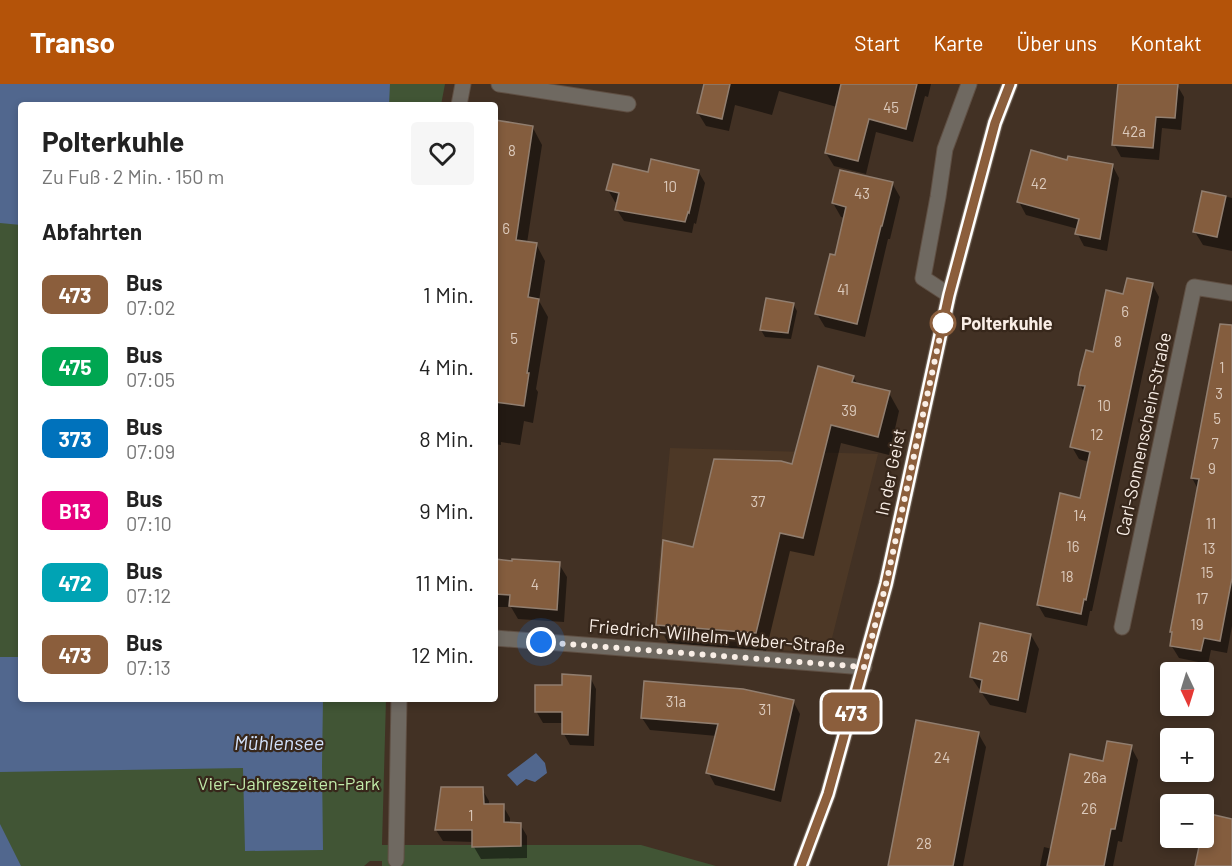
<!DOCTYPE html>
<html lang="de">
<meta charset="utf-8">
<style>
body{margin:0;font-family:Barlow,sans-serif;background:#f6f6f6;color:#222;height:100vh;display:flex;flex-direction:column;font-size:22px;white-space:nowrap}
*{box-sizing:border-box;margin:0}
p{font-size:20px;color:#767676}
.icon{flex:none;width:33px;height:33px;fill:none;stroke:currentColor;stroke-width:2;stroke-linecap:round;stroke-linejoin:round}
.map{position:relative;flex:1;overflow:hidden}
.panel{position:absolute;left:18px;top:18px;width:480px;height:600px;display:flex;flex-direction:column;background:#fff;border-radius:6px;box-shadow:0 3px 9px #0003}
.panel>*{flex:none}
.badge{padding:0 12px;border-radius:9px;font-size:21px;line-height:39px}
.needle{width:39px;rotate:176deg}
.buttons{position:absolute;left:1160px;top:578px;display:grid;gap:12px}
.buttons a{display:grid;place-items:center;width:54px;height:54px;border-radius:6px;background:#fff;box-shadow:0 3px 9px #0003;font-size:30px}
.you{position:absolute;width:30px;height:30px;margin:-15px;border:4px solid #fff;border-radius:50%;background:#1a73e8;box-shadow:0 0 0 9px #1a73e833}
.map>.badge{position:absolute;translate:-50% -50%;box-shadow:0 0 0 3px #fff}
h2{padding:0 24px;font-size:22px;line-height:54px}
.round{display:grid;place-items:center;flex:none;width:63px;height:63px;border-radius:6px;background:#f6f6f6}
.head{display:flex;align-items:center;justify-content:space-between;height:102px;padding:0 24px}
h1{font-size:28px;font-weight:700;line-height:45px}
ul{padding:0;list-style:none}
li{display:flex;align-items:center;gap:18px;height:72px;padding:0 24px}
li div{flex:1}
li b{display:block;font-size:22px}
li em{font-style:normal}
li .badge{min-width:66px;font-weight:700;text-align:center}
header{display:flex;align-items:center;gap:36px;box-sizing:border-box;height:84px;padding:0 30px;background:#b45309;color:#fff}
header strong{font-size:28px}
nav{display:flex;gap:33px;margin-inline-start:auto;font-size:21px}
.map>svg:first-child{display:block}
</style>
<header>
<strong>Transo</strong>
<nav><a>Start</a><a>Karte</a><a>Über uns</a><a>Kontakt</a></nav>
</header>
<div class="map">
<svg width="1232" height="782" viewBox="0 0 1232 782">
<rect width="100%" height="100%" fill="#423124"/>
<polygon fill="#4d3826" points="670,364 878,370 828,570 652,555"/>
<polygon fill="#415535" points="0,0 445,0 441,21 21,21 21,615 386,615 382,761 641,761 716,782 382,782 382,777 370,777 364,782 0,782"/>
<g fill="#51678e">
<polygon points="0,0 390,0 389,21 21,21 21,141 0,139"/>
<polygon points="0,573 21,573 21,615 323,615 322,682 323,766 245,767 243,684 0,688"/>
<polygon points="536,669 545,679 547,689 535,698 526,695 517,702 507,691"/>
<polygon points="0,740 21,782 0,782"/>
</g>
<g fill="#0007">
<polygon points="704,0 931,0 928,13 925,12 913,58 876,48 866,90 834,82 826,69 837,23 779,7 772,31 735,21 729,47 706,42 698,29 705,0"/>
<polygon points="1120,0 1167,0 1177,1 1184,13 1181,46 1162,44 1159,76 1121,73 1114,60"/>
<polygon points="495,37 533,44 542,61 527,159 536,160 545,177 539,217 548,233 536,305 538,308 533,339 524,337 520,361 501,358 501,361 495,360"/>
<polygon points="1069,77 1112,81 1119,94 1107,167 1084,162 1077,149 1078,145 1026,131 1019,118"/>
<polygon points="698,87 705,99 696,140 694,139 692,149 624,137 617,126 619,119 615,118 608,106 649,90"/>
<polygon points="892,99 900,113 890,155 888,155 865,253 825,243 817,230 836,173 845,134 841,133 833,119"/>
<polygon points="1204,108 1232,114 1232,167 1203,161 1195,148"/>
<polygon points="1152,200 1159,213 1092,527 1090,527 1087,542 1045,533 1038,521 1081,416 1089,378 1079,375 1072,363 1085,309 1080,301 1094,269 1124,212"/>
<polygon points="768,215 793,220 797,227 791,255 765,253 761,246"/>
<polygon points="1232,274 1232,542 1227,569 1211,566 1208,580 1179,574 1171,561 1198,405 1192,394"/>
<polygon points="853,293 858,301 889,309 899,327 889,371 841,359 814,472 790,467 766,567 668,559 658,540 694,465 793,381"/>
<polygon points="495,475 559,480 567,493 564,538 518,535 511,523 495,523"/>
<polygon points="1031,551 1039,565 1026,629 990,621 971,593"/>
<polygon points="590,593 596,605 594,662 570,661 564,650 563,639 543,639 536,627"/>
<polygon points="793,617 800,630 781,718 715,701 708,688 717,652 650,646 642,634"/>
<polygon points="978,649 986,663 963,782 889,782"/>
<polygon points="1131,663 1138,676 1122,758 1118,757 1113,782 1040,782 1044,763 1052,765 1105,679"/>
<polygon points="482,705 489,717 489,722 503,722 510,734 510,740 520,740 527,752 527,774 481,775 474,763 474,758 443,757 436,746"/>
</g>
<g fill="#845d3e" stroke="#917e6f" stroke-width="1.5">
<polygon points="704,0 730,0 722,35 697,29"/>
<polygon points="841,0 917,0 906,45 869,35 858,77 825,69"/>
<polygon points="1118,0 1178,0 1175,34 1156,33 1153,64 1112,61"/>
<polygon points="495,36 533,42 516,156 537,159 528,213 539,215 527,289 529,289 524,322 495,318"/>
<polygon points="1031,66 1067,76 1068,72 1113,80 1100,155 1075,150 1079,135 1017,118"/>
<polygon points="651,75 699,86 689,129 688,128 685,138 615,126 619,109 606,106 613,80 648,88"/>
<polygon points="840,86 893,98 882,142 881,142 857,240 815,230 830,170 835,171 846,123 832,119"/>
<polygon points="1202,107 1226,112 1217,153 1193,148"/>
<polygon points="1127,194 1153,199 1086,516 1084,515 1081,530 1037,521 1060,409 1080,414 1090,368 1070,363 1085,302 1078,301 1080,289 1086,266 1093,268 1106,206 1123,210"/>
<polygon points="766,214 794,219 788,249 760,246"/>
<polygon points="1220,240 1232,241 1232,494 1220,557 1204,554 1201,567 1170,562 1172,548 1170,548 1199,395 1191,394"/>
<polygon points="818,282 854,292 852,298 890,307 878,353 831,341 803,454 780,449 756,549 656,541 663,456 693,463 714,375 781,377 792,380"/>
<polygon points="495,475 512,477 512,475 560,478 557,526 509,522 510,511 495,510"/>
<polygon points="980,539 1031,550 1018,616 980,608 982,596 970,593"/>
<polygon points="562,590 591,592 588,651 562,650 562,628 535,628 535,601 562,601"/>
<polygon points="644,597 743,605 794,616 774,706 706,689 718,640 641,634"/>
<polygon points="916,636 979,648 953,782 888,782"/>
<polygon points="1107,657 1132,661 1115,745 1111,745 1104,782 1047,782 1070,670 1103,677"/>
<polygon points="441,703 483,703 484,720 504,720 504,738 521,739 521,762 472,763 472,746 435,746"/>
<polygon points="1206,729 1232,735 1232,782 1195,782 1201,753 1203,753 1203,743"/>
</g>
<g fill="none" stroke-linecap="round" stroke-linejoin="round">
<defs>
<polyline id="service" points="949,211 923,194 938,113 945,65 969,0"/>
<g id="minor">
<polyline points="499,0 628,20"/>
<polyline points="459,21 463,0"/>
<polyline points="1122,543 1194,203 1232,209"/>
<polyline points="495,554 864,583"/>
<polyline points="396,776 399,615"/>
</g>
<polyline id="secondary" points="801,782 828,710 886,500 949,211 995,39 1010,0"/>
</defs>
<use href="#service" stroke="#5f4f43" stroke-width="17"/>
<use href="#minor" stroke="#5f4f43" stroke-width="17"/>
<use href="#secondary" stroke="#5f4f43" stroke-width="17"/>
<use href="#service" stroke="#6f6961" stroke-width="15"/>
<use href="#minor" stroke="#6f6961" stroke-width="15"/>
<use href="#secondary" stroke="#908679" stroke-width="15"/>
</g>
<g fill="none" stroke-linecap="round" stroke-linejoin="round">
<defs>
<polyline id="line" points="801,782 828,710 886,500 949,211 995,39 1010,0"/>
</defs>
<use href="#line" stroke="#fff" stroke-width="14"/>
<use href="#line" stroke="#8b5e3c" stroke-width="9"/>
<polyline stroke="#f9eee6" stroke-width="6" stroke-dasharray="0 10.8" points="541,558 864,583 886,500 943,239"/>
</g>
<circle fill="#fff" stroke="#8b5e3c" stroke-width="3" cx="943" cy="239" r="12"/>
<g text-anchor="middle" dominant-baseline="central" stroke-width="4.5" stroke-linejoin="round" paint-order="stroke">
<g font-size="15" fill="#dccabc">
<text x="891" y="23">45</text>
<text x="1134" y="47">42a</text>
<text x="512" y="66">8</text>
<text x="1039" y="99">42</text>
<text x="670" y="102">10</text>
<text x="862" y="109">43</text>
<text x="506" y="144">6</text>
<text x="843" y="205">41</text>
<text x="1125" y="227">6</text>
<text x="514" y="254">5</text>
<text x="1118" y="257">8</text>
<text x="1222" y="283">1</text>
<text x="1219" y="309">3</text>
<text x="1104" y="321">10</text>
<text x="849" y="326">39</text>
<text x="1217" y="334">5</text>
<text x="1097" y="350">12</text>
<text x="1215" y="359">7</text>
<text x="1212" y="384">9</text>
<text x="758" y="417">37</text>
<text x="1080" y="431">14</text>
<text x="1211" y="439">11</text>
<text x="1073" y="462">16</text>
<text x="1209" y="464">13</text>
<text x="1207" y="488">15</text>
<text x="1067" y="492">18</text>
<text x="535" y="500">4</text>
<text x="1202" y="514">17</text>
<text x="1197" y="540">19</text>
<text x="1000" y="572">26</text>
<text x="676" y="617">31a</text>
<text x="765" y="625">31</text>
<text x="942" y="673">24</text>
<text x="1095" y="693">26a</text>
<text x="1089" y="724">26</text>
<text x="471" y="731">1</text>
<text x="924" y="759">28</text>
</g>
<g font-size="18" font-weight="bold" fill="#f9eee6" stroke="#37271b" text-anchor="start">
<text x="961" y="239">Polterkuhle</text>
</g>
<g font-size="18" fill="#f9eee6" stroke="#37271b">
<text transform="translate(1143 350) rotate(-78)">Carl-Sonnenschein-Straße</text>
<text transform="translate(890 388) rotate(-78)">In der Geist</text>
<text transform="translate(717 552) rotate(5)">Friedrich-Wilhelm-Weber-Straße</text>
</g>
<g font-size="18" fill="#c1eba9" stroke="#37271b">
<text x="289" y="699">Vier-Jahreszeiten-Park</text>
</g>
<g font-size="20" font-style="italic" fill="#d2e1fb" stroke="#37271b">
<text x="279" y="658">Mühlensee</text>
</g>
</g>
</svg>
<div class="buttons">
<a><svg class="needle" viewBox="-14 -14 28 28"><path d="M0-13l5 13h-10z" fill="#e53935"/><path d="M0 13l5-13h-10z" fill="#767676"/></svg></a>
<a>+</a>
<a>−</a>
</div>
<div class="you" style="left:541px;top:558px"></div>
<b class="badge" style="left:851px;top:628px;background:#8b5e3c;color:#fff">473</b>
<section class="panel">
<div class="head"><div><h1>Polterkuhle</h1><p>Zu Fuß · 2 Min. · 150 m</p></div><a class="round"><svg class="icon" aria-label="heart" viewBox="0 0 24 24"><path d="M12 20l-8-8c-3-5 5-10 8-4 3-6 11-1 8 4z"/></svg></a></div>
<h2>Abfahrten</h2>
<ul>
<li><span class="badge" style="background:#8b5e3c;color:#fff">473</span><div><b>Bus</b><p>07:02</p></div><em>1 Min.</em></li>
<li><span class="badge" style="background:#00a651;color:#fff">475</span><div><b>Bus</b><p>07:05</p></div><em>4 Min.</em></li>
<li><span class="badge" style="background:#0072bc;color:#fff">373</span><div><b>Bus</b><p>07:09</p></div><em>8 Min.</em></li>
<li><span class="badge" style="background:#e6007e;color:#fff">B13</span><div><b>Bus</b><p>07:10</p></div><em>9 Min.</em></li>
<li><span class="badge" style="background:#00a3b4;color:#fff">472</span><div><b>Bus</b><p>07:12</p></div><em>11 Min.</em></li>
<li><span class="badge" style="background:#8b5e3c;color:#fff">473</span><div><b>Bus</b><p>07:13</p></div><em>12 Min.</em></li>
</ul>
</section>
</div>
